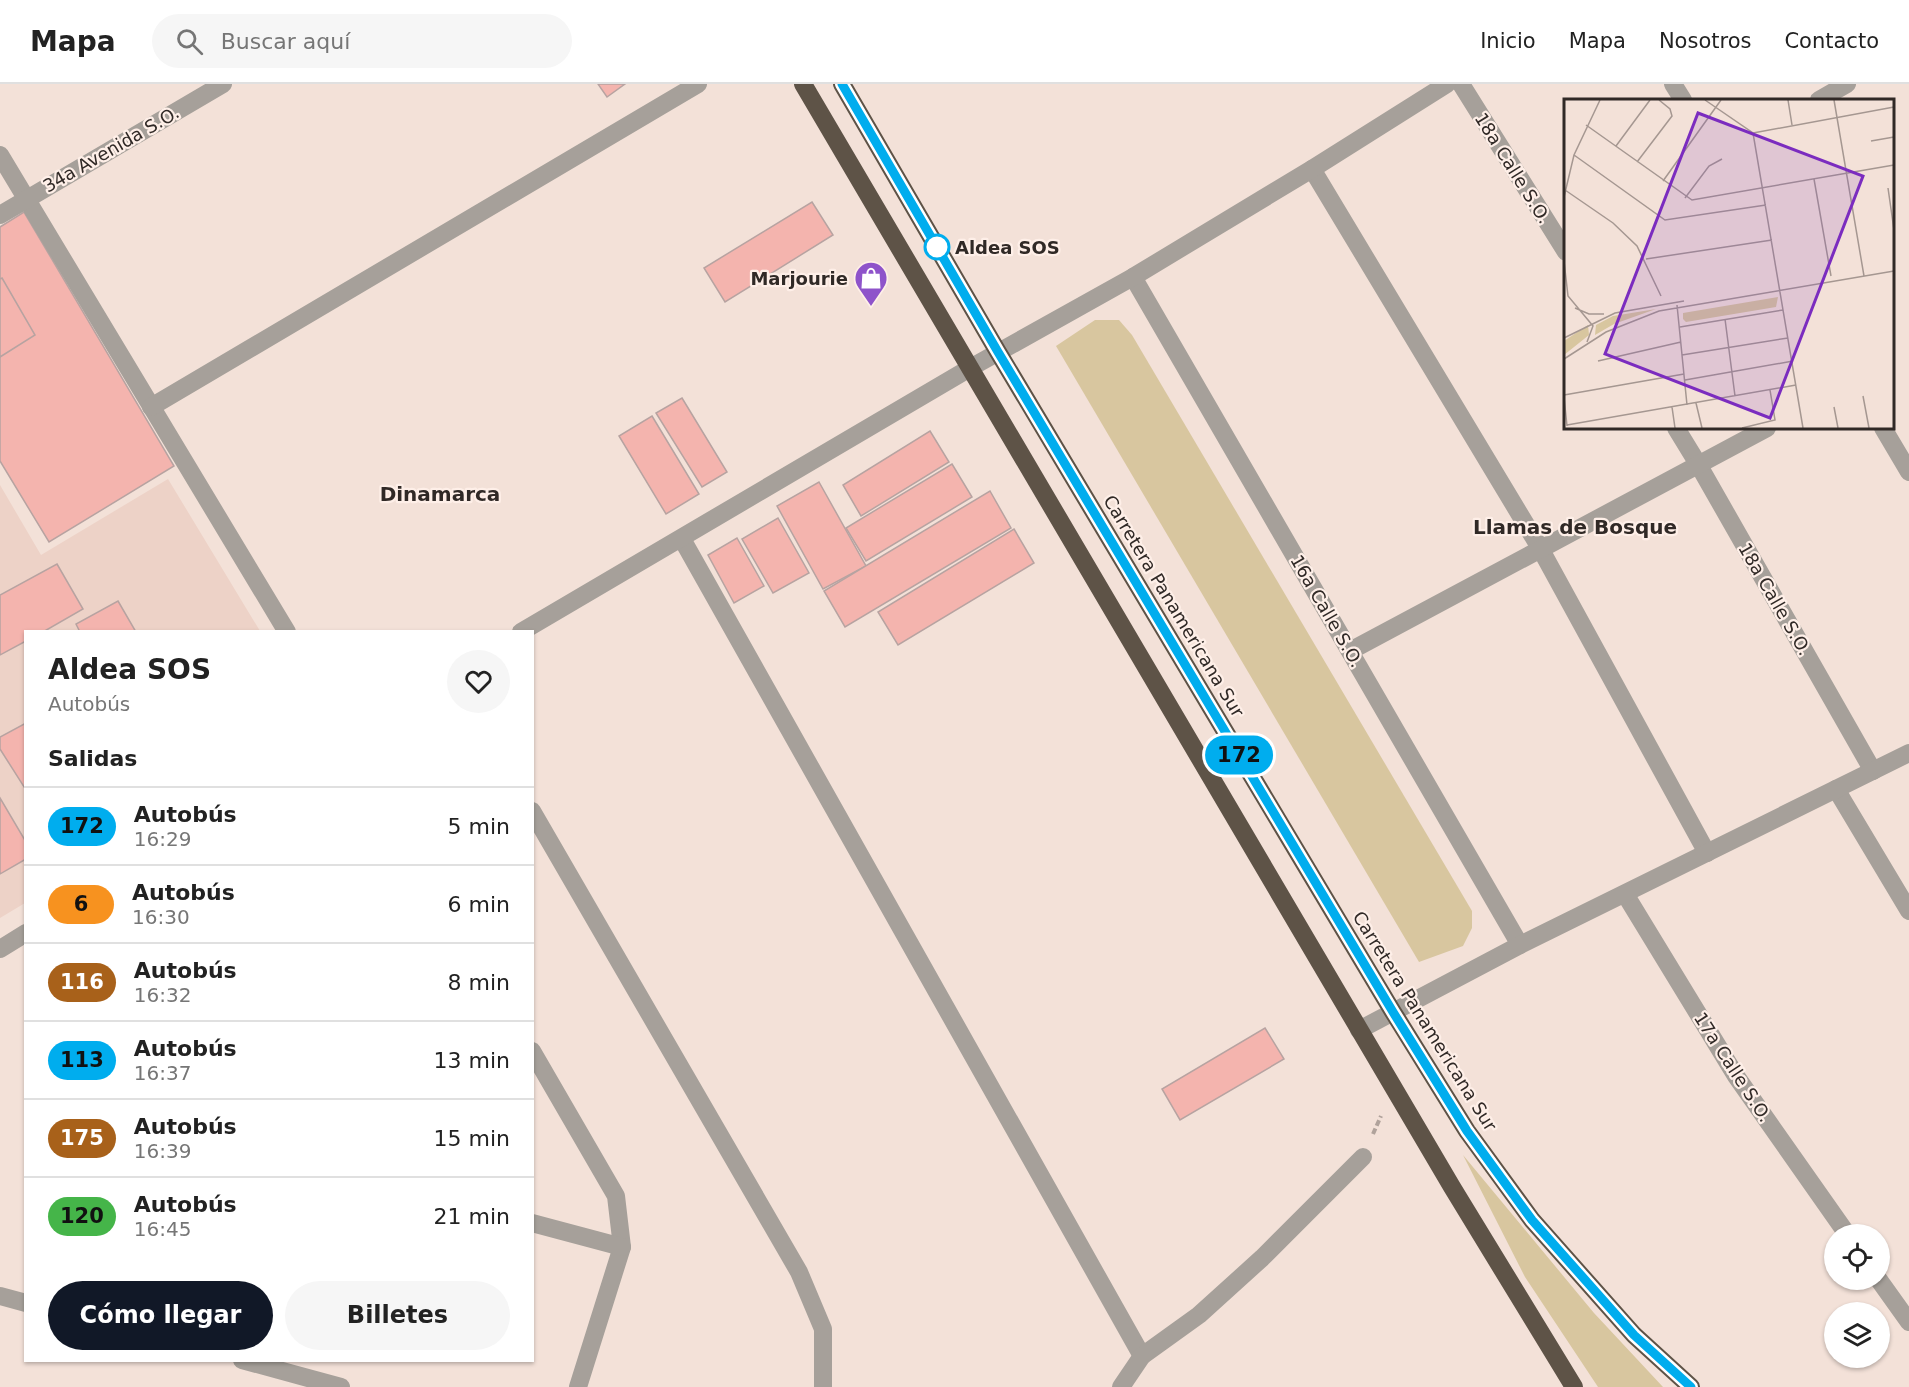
<!DOCTYPE html>
<html lang="es">
<meta charset="utf-8">
<style>
body{margin:0;font-family:"DejaVu Sans",sans-serif;background:#f6f6f6;color:#222;height:100vh;display:flex;flex-direction:column;font-size:22px;white-space:nowrap}
*{box-sizing:border-box;margin:0}
p{font-size:20px;color:#767676}
.icon{flex:none;width:33px;height:33px;fill:none;stroke:currentColor;stroke-width:2;stroke-linecap:round;stroke-linejoin:round}
.map{position:relative;flex:1;overflow:hidden}
.details{position:absolute;left:24px;top:546px;width:510px;height:732px;display:flex;flex-direction:column;background:#fff;border-radius:0px;box-shadow:0 2px 4px #0004}
.details>*{flex:none}
.badge{padding:0 12px;border-radius:20px;font-size:21px;line-height:39px}
.controls{position:absolute;left:1824px;top:1140px;display:grid;gap:12px}
.controls a{display:grid;place-items:center;width:66px;height:66px;border-radius:50%;background:#fff;box-shadow:0 2px 4px #0004;font-size:30px}
.map>.badge{position:absolute;translate:-50% -50%;box-shadow:0 0 0 3px #fff}
h2{padding:0 24px;font-size:22px;line-height:54px}
.round{display:grid;place-items:center;flex:none;width:63px;height:63px;border-radius:32px;background:#f6f6f6}
.headline{display:flex;align-items:center;justify-content:space-between;height:102px;padding:0 24px}
h1{font-size:28px;font-weight:800;line-height:45px}
.primary-button{display:flex;gap:12px;margin-top:auto;padding:12px 24px}
.primary-button a{flex:1;height:69px;border-radius:36px;background:#111827;color:#fff;font-size:24px;font-weight:800;line-height:69px;text-align:center}
.primary-button a+a{background:#f6f6f6;color:#222}
ul{padding:0;list-style:none}
li{display:flex;align-items:center;gap:18px;height:78px;padding:0 24px;border-top:2px solid #e0e0e0}
li div{flex:1}
li b{display:block;font-size:22px}
li em{font-style:normal}
li .badge{min-width:66px;font-weight:700;text-align:center}
header{display:flex;align-items:center;gap:36px;box-sizing:border-box;height:84px;padding:0 30px;background:#fff;border-bottom:2px solid #e0e0e0}
header strong{font-size:28px}
nav{display:flex;gap:33px;margin-inline-start:auto;font-size:21px}
.search{width:420px;height:54px;background:#f6f6f6;display:flex;align-items:center;gap:15px;box-sizing:border-box;padding:0 21px;border-radius:33px;color:#767676;font-size:22px}
.map>svg:first-child{display:block}
</style>
<header>
<strong>Mapa</strong>
<div class="search"><svg class="icon" aria-label="search" viewBox="0 0 24 24"><circle cx="10" cy="10" r="6"/><path d="M15 15l6 6"/></svg>Buscar aquí</div>
<nav><a>Inicio</a><a>Mapa</a><a>Nosotros</a><a>Contacto</a></nav>
</header>
<div class="map">
<svg width="1909" height="1303" viewBox="0 0 1909 1303">
<rect width="100%" height="100%" fill="#f3e1d8"/>
<polygon fill="#edd2c7" points="168,395 260,547 26,548 25,819 0,834 0,401 41,471"/>
<g fill="#d8c69f">
<polygon points="1095,236 1119,236 1132,251 1472,827 1472,844 1463,862 1419,878 1056,262"/>
<polygon points="1463,1071 1594,1229 1663,1303 1598,1303 1525,1193"/>
</g>
<g fill="#f4b4ae" stroke="#b7a3a1" stroke-width="1.5">
<polygon points="598,0 625,0 607,13"/>
<polygon points="812,118 833,151 725,218 704,184"/>
<polygon points="24,128 174,382 49,458 0,377 0,143"/>
<polygon points="2,194 35,251 0,273 0,195"/>
<polygon points="682,314 727,388 702,403 656,329"/>
<polygon points="652,332 699,410 666,430 619,352"/>
<polygon points="930,347 949,378 861,432 843,401"/>
<polygon points="952,380 972,413 866,477 846,444"/>
<polygon points="819,398 866,482 823,505 777,422"/>
<polygon points="990,407 1011,444 845,543 824,507"/>
<polygon points="778,434 809,489 773,509 742,455"/>
<polygon points="1014,445 1034,479 898,561 878,528"/>
<polygon points="737,454 764,502 734,519 708,471"/>
<polygon points="57,480 83,525 43,548 26,548 26,557 0,571 0,511"/>
<polygon points="118,517 136,548 80,548 76,540"/>
<polygon points="26,639 26,706 0,665 0,653"/>
<polygon points="0,714 26,758 26,775 0,790"/>
<polygon points="1265,944 1284,975 1180,1036 1162,1005"/>
</g>
<g fill="none" stroke-linecap="round" stroke-linejoin="round">
<polyline stroke="#b0a29b" stroke-width="4" stroke-dasharray="6 3" stroke-linecap="butt" points="1373,1050 1381,1032"/>
<g stroke="#a6a09a" stroke-width="18">
<polyline points="1461,0 1566,168"/>
<polyline points="1673,0 1683,16"/>
<polyline points="1819,16 1847,0"/>
<polyline points="0,71 287,548"/>
<polyline points="1312,85 1540,464 1707,769"/>
<polyline points="0,131 223,0"/>
<polyline points="1133,193 1520,861"/>
<polyline points="151,323 698,0"/>
<polyline points="1676,344 1698,380 1873,687"/>
<polyline points="1883,344 1909,388"/>
<polyline points="682,455 1142,1272"/>
<polyline points="521,548 970,284 1133,193 1312,85 1447,0"/>
<polyline points="1350,567 1767,344"/>
<polyline points="1836,705 1909,827"/>
<polyline points="532,727 799,1188 823,1245 823,1303"/>
<polyline points="1625,810 1736,992 1847,1150"/>
<polyline points="0,865 26,849"/>
<polyline points="1359,946 1520,861 1909,669"/>
<polyline points="532,967 616,1112 622,1163 578,1303"/>
<polyline points="532,1139 622,1163"/>
<polyline points="1879,1196 1909,1238"/>
<polyline points="0,1212 26,1219"/>
<polyline points="242,1276 341,1303"/>
<polyline points="1121,1303 1142,1272 1199,1231 1262,1174 1363,1073"/>
</g>
<g stroke="#5e5347" stroke-width="18">
<polyline points="803,0 1452,1103 1574,1303"/>
<polyline points="842,0 998,268 1393,928 1467,1047 1532,1136 1634,1251 1691,1303"/>
</g>
</g>
<g fill="none" stroke-linecap="round" stroke-linejoin="round">
<defs>
<polyline id="line" points="842,0 998,268 1393,928 1467,1047 1532,1136 1634,1251 1691,1303"/>
</defs>
<use href="#line" stroke="#fff" stroke-width="14"/>
<use href="#line" stroke="#00adee" stroke-width="9"/>
</g>
<defs>
<symbol id="shop-pin" viewBox="-11 -11 22 30"><path d="M0 17L-7.5 6A9.5 9.5 0 1 1 7.5 6Z" fill="#8e53ca" stroke="#feefe8"/><path d="M-5-2.5h2.3a2.7 3.5 0 0 1 5.4 0H5L5.5 6h-11ZM-1.5-2.5h3a1.5 2.3 0 0 0-3 0Z" fill="#fff"/></symbol>
</defs>
<g fill-rule="evenodd">
<use href="#shop-pin" x="852" y="175" width="38" height="52"/>
</g>
<circle fill="#fff" stroke="#00adee" stroke-width="3" cx="937" cy="163" r="12"/>
<g text-anchor="middle" dominant-baseline="central" stroke-width="4.5" stroke-linejoin="round" paint-order="stroke">
<g font-size="18" fill="#302926" stroke="#feefe8">
<text transform="translate(111 65) rotate(-30)">34a Avenida S.O.</text>
<text transform="translate(1513 84) rotate(58)">18a Calle S.O.</text>
<text transform="translate(1775 515) rotate(60)">18a Calle S.O.</text>
<text transform="translate(1174 522) rotate(59)">Carretera Panamericana Sur</text>
<text transform="translate(1327 527) rotate(60)">16a Calle S.O.</text>
<text transform="translate(1425 937) rotate(58)">Carretera Panamericana Sur</text>
<text transform="translate(1733 983) rotate(57)">17a Calle S.O.</text>
</g>
<g font-size="18" font-weight="bold" fill="#302926" stroke="#feefe8" text-anchor="start">
<text x="955" y="163">Aldea SOS</text>
</g>
<g font-size="18" font-weight="bold" fill="#302926" stroke="#feefe8" text-anchor="end">
<text x="848" y="194">Marjourie</text>
</g>
<g font-size="20" font-weight="bold" fill="#302926" stroke="#feefe8">
<text x="440" y="410">Dinamarca</text>
<text x="1575" y="443">Llamas de Bosque</text>
</g>
</g>
<g transform="translate(1564 15)">
<rect width="330" height="330" fill="#f3e1d8"/>
<path d="M214,198l-2,10 -90,15 -3,-3v-6zM92,210l-42,15 -19,11 1,-10 17,-9zM24,226l1,10 -25,20v-14z" fill="#d8c69f"/>
<path fill="none" stroke="#a59791" stroke-width="1.5" d="M141,1l48,33 50,295M224,1l4,25M270,1l30,176M22,26l106,75 202,-35M189,34l141,-26M307,42l23,-4M52,47l34,-46M10,56l91,65 101,-15M73,63l35,-46 -2,-7 -11,-9M250,80l17,97M99,82l58,-81M324,89l6,42M1,91l48,33 24,23 24,50M0,98l10,-42 26,-55M121,99l24,-32 13,-7M82,160l126,-19M0,162l4,35 25,30 -6,16M113,206l10,100M11,209l14,6h15M161,220l10,77M116,228l103,-17M0,239l51,-25 69,-12M118,256l106,-17M0,260l42,-27 53,-21 235,-40M34,262l83,-19M121,281l108,-19M0,296l120,-21M299,297l6,32M0,298l3,29M132,304l6,25M108,308l3,21M270,308l4,21M3,326l229,-40M178,329l33,-8 -5,-30"/>
<path fill="#7b2cbf" fill-opacity="0.15" stroke="#7b2cbf" stroke-width="3" d="M134,14l165,63 -93,242 -165,-64z"/>
<rect width="330" height="330" fill="none" stroke="#302926" stroke-width="3"/>
</g>
</svg>
<div class="controls">
<a><svg class="icon" aria-label="locate" viewBox="0 0 24 24"><circle cx="12" cy="12" r="6"/><path d="M12 2v4M12 18v4M2 12h4M18 12h4"/></svg></a>
<a><svg class="icon" aria-label="layers" viewBox="0 0 24 24"><path d="M12 4l9 5-9 5-9-5zM3 14l9 5 9-5"/></svg></a>
</div>
<b class="badge" style="left:1239px;top:671px;background:#00adee;color:#111">172</b>
<section class="details">
<div class="headline"><div><h1>Aldea SOS</h1><p>Autobús</p></div><a class="round"><svg class="icon" aria-label="heart" viewBox="0 0 24 24"><path d="M12 20l-8-8c-3-5 5-10 8-4 3-6 11-1 8 4z"/></svg></a></div>
<h2>Salidas</h2>
<ul>
<li><span class="badge" style="background:#00adee;color:#111">172</span><div><b>Autobús</b><p>16:29</p></div><em>5 min</em></li>
<li><span class="badge" style="background:#f7921f;color:#111">6</span><div><b>Autobús</b><p>16:30</p></div><em>6 min</em></li>
<li><span class="badge" style="background:#a8611a;color:#fff">116</span><div><b>Autobús</b><p>16:32</p></div><em>8 min</em></li>
<li><span class="badge" style="background:#00adee;color:#111">113</span><div><b>Autobús</b><p>16:37</p></div><em>13 min</em></li>
<li><span class="badge" style="background:#a8611a;color:#fff">175</span><div><b>Autobús</b><p>16:39</p></div><em>15 min</em></li>
<li><span class="badge" style="background:#45b549;color:#111">120</span><div><b>Autobús</b><p>16:45</p></div><em>21 min</em></li>
</ul>
<div class="primary-button"><a>Cómo llegar</a><a>Billetes</a></div>
</section>
</div>
